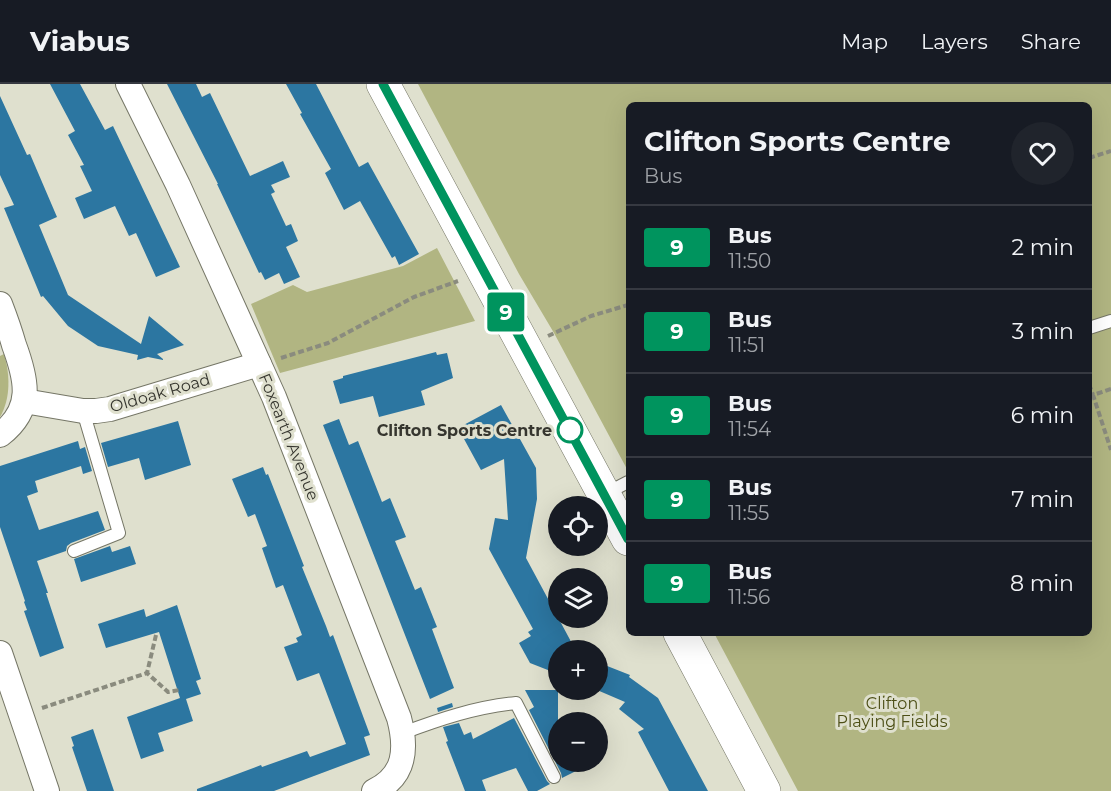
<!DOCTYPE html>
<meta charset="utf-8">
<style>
body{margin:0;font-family:Montserrat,sans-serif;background:#20242c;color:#f1f3f6;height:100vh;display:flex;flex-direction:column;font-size:22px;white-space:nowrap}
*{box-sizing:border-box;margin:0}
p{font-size:20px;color:#9ea1a6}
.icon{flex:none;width:33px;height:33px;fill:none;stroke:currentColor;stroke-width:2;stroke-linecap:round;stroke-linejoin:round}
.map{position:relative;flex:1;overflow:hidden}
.side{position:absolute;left:626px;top:18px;width:466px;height:534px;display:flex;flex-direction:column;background:#171b24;border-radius:9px;box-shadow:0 6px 24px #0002}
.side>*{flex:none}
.badge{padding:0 12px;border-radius:4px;font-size:21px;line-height:39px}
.buttons{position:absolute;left:548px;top:412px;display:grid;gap:12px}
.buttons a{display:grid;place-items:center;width:60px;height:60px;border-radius:50%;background:#171b24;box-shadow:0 6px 24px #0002;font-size:30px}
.map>.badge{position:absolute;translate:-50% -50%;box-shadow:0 0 0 3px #fff}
.round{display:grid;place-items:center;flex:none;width:63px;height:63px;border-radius:32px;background:#20242c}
.overview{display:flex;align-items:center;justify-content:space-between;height:102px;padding:0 18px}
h1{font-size:28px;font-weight:700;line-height:45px}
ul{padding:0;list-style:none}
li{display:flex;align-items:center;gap:18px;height:84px;padding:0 18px;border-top:2px solid #363941}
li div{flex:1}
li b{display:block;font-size:22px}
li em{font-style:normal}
li .badge{min-width:66px;font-weight:700;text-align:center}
header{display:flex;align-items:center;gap:36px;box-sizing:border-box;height:84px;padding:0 30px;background:#171b24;border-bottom:2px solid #363941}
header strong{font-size:28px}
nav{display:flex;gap:33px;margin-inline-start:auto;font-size:21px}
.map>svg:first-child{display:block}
</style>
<header>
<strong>Viabus</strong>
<nav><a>Map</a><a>Layers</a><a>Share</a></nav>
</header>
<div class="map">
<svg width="1111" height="707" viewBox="0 0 1111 707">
<rect width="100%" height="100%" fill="#dfe0ce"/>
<g fill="#b1b582">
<polygon points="418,0 1111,0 1111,707 798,707 714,549 1089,549 1089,21 628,21 628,387 554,249 519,190"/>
<polygon points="437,164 475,237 280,289 251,220 293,201 307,208 403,182"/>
<path d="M4,270c6,20 7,44 -4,63v-61z"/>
</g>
<g fill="#2c76a1">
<polygon points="50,0 80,0 105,46 113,42 180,183 156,193 136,149 129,152 115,122 84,135 75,114 92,107 80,82 84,81 68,51 75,47"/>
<polygon points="167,0 196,0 202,13 210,9 250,92 283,77 290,93 271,101 275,108 271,110 286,142 291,140 298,157 286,163 300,193 284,200 279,189 265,196 261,188 259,189 217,100 218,100"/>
<polygon points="286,0 316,0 359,83 368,78 419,170 399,181 395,172 392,174 360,117 344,126 325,89 331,85 300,30 302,29"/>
<polygon points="0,12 27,71 30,70 57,133 39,141 68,211 141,260 149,232 184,261 157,270 163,275 163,276 148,273 137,276 138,271 98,262 68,242 43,212 41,213 4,124 14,121 0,91"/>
<polygon points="436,268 437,271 447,269 453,294 421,307 425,321 379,333 373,312 340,320 333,297 343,294 343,292"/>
<polygon points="501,321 536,384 537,415 526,474 575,565 571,567 558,567 558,590 530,579 519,559 531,552 528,548 533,545 489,465 495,434 508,436 504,375 481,386 458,344"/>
<polygon points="339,335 349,361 358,357 382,418 390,414 406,453 395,457 415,506 421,503 437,543 432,545 454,604 430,615 323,341"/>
<polygon points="178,337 191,381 145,396 139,374 108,383 101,359"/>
<polygon points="78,357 80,365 85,363 92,387 83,390 81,382 35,397 38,408 27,412 39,446 98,427 105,446 71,459 67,462 66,467 37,477 48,509 46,509 64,564 40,573 24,527 27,526 24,518 25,517 0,443 0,382"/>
<polygon points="263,383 266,391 268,390 304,482 302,483 326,542 330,553 333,551 370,651 364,653 370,671 274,707 197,707 197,705 261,681 262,683 307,667 310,673 346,660 319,589 297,597 284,563 298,558 296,554 302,551 283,501 276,504 262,464 267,462 255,430 248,433 232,395"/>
<polygon points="110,462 112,468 130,462 136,480 81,498 74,475"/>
<polygon points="177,521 201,595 196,597 201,610 186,615 193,637 158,649 164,667 141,675 127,633 180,614 159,548 106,564 98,540 144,525 146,533"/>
<polygon points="597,578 630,591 629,593 658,614 708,707 669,707 638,648 644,645 619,625 625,618 597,606"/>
<polygon points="525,606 558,606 558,678 594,678 562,694 561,689 529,626 534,623"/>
<polygon points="452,619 453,623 438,628 437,624"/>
<polygon points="514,634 547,697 550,700 537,707 528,707 516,684 482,696 486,707 465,707 446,658 448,657 443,643 459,639 464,651 471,648 473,655"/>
<polygon points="93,645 96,654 114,707 87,707 72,663 74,662 71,653"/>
</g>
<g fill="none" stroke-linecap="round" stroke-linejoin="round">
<defs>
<g id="lane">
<polyline points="1089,244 1111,237"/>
<polyline points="605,410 628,398"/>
<polyline points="74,467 119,449 83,327"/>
<path d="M403,649c37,-14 73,-26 113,-30l38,74"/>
</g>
<g id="street">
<path d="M128,0l50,101 96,212 125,321c8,30 7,58 -25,73"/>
<path d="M0,220c5,13 10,27 14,41 13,35 20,64 -14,90"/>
<polyline points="24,317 83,327 96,327 110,325 259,280"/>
<polyline points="0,569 47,707"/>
</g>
<g id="secondary">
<polyline points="383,0 628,455"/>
<polyline points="680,549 764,707"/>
</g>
</defs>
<use href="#lane" stroke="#757666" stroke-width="14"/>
<use href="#street" stroke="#757666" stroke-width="26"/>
<use href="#secondary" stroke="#757666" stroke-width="34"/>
<g stroke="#8a8b7e" stroke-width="4" stroke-dasharray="6 3" stroke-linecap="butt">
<polyline points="1089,74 1111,67"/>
<polyline points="548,252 591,232 628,221"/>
<polyline points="281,274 328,259 414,213 458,197"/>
<polyline points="1089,300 1093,311"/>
<polyline points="1111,305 1093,311 1111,366"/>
<polyline points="156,551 147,589 168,608 179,606"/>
<polyline points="42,624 147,589"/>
</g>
<use href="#lane" stroke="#fff" stroke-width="12"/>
<use href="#street" stroke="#fff" stroke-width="24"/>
<use href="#secondary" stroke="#fff" stroke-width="33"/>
</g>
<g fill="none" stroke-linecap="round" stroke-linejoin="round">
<defs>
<polyline id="line" points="383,0 628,455"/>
</defs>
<use href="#line" stroke="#fff" stroke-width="14"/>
<use href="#line" stroke="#00945e" stroke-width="9"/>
</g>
<circle fill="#fff" stroke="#00945e" stroke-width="3" cx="570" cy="346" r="12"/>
<g text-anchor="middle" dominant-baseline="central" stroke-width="6" stroke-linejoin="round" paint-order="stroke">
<g font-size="16" fill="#36362f" stroke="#dfe0ce">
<text transform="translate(160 309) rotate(-16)">Oldoak Road</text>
<text transform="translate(289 353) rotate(68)">Foxearth Avenue</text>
</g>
<g font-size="16" font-weight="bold" fill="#36362f" stroke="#dfe0ce" text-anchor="end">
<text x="552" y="346">Clifton Sports Centre</text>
</g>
<g font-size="16" fill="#4d4f16" stroke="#dfe0ce">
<text x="892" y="619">Clifton<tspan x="892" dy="18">Playing Fields</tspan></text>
</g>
</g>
</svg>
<div class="buttons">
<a><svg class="icon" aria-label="locate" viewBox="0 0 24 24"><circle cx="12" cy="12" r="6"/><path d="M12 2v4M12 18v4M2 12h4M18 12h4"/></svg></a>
<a><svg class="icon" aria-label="layers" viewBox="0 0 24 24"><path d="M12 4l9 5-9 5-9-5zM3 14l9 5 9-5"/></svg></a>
<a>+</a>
<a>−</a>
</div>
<b class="badge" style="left:506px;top:228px;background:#00945e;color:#fff">9</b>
<section class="side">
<div class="overview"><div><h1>Clifton Sports Centre</h1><p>Bus</p></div><a class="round"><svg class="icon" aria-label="heart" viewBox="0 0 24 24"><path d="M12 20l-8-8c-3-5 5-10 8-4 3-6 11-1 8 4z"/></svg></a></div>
<ul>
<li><span class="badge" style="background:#00945e;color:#fff">9</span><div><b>Bus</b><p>11:50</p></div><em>2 min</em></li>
<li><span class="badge" style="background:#00945e;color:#fff">9</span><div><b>Bus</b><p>11:51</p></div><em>3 min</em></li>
<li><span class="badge" style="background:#00945e;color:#fff">9</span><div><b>Bus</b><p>11:54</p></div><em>6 min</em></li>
<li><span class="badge" style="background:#00945e;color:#fff">9</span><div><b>Bus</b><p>11:55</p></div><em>7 min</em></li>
<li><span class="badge" style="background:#00945e;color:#fff">9</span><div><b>Bus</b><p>11:56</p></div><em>8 min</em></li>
</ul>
</section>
</div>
